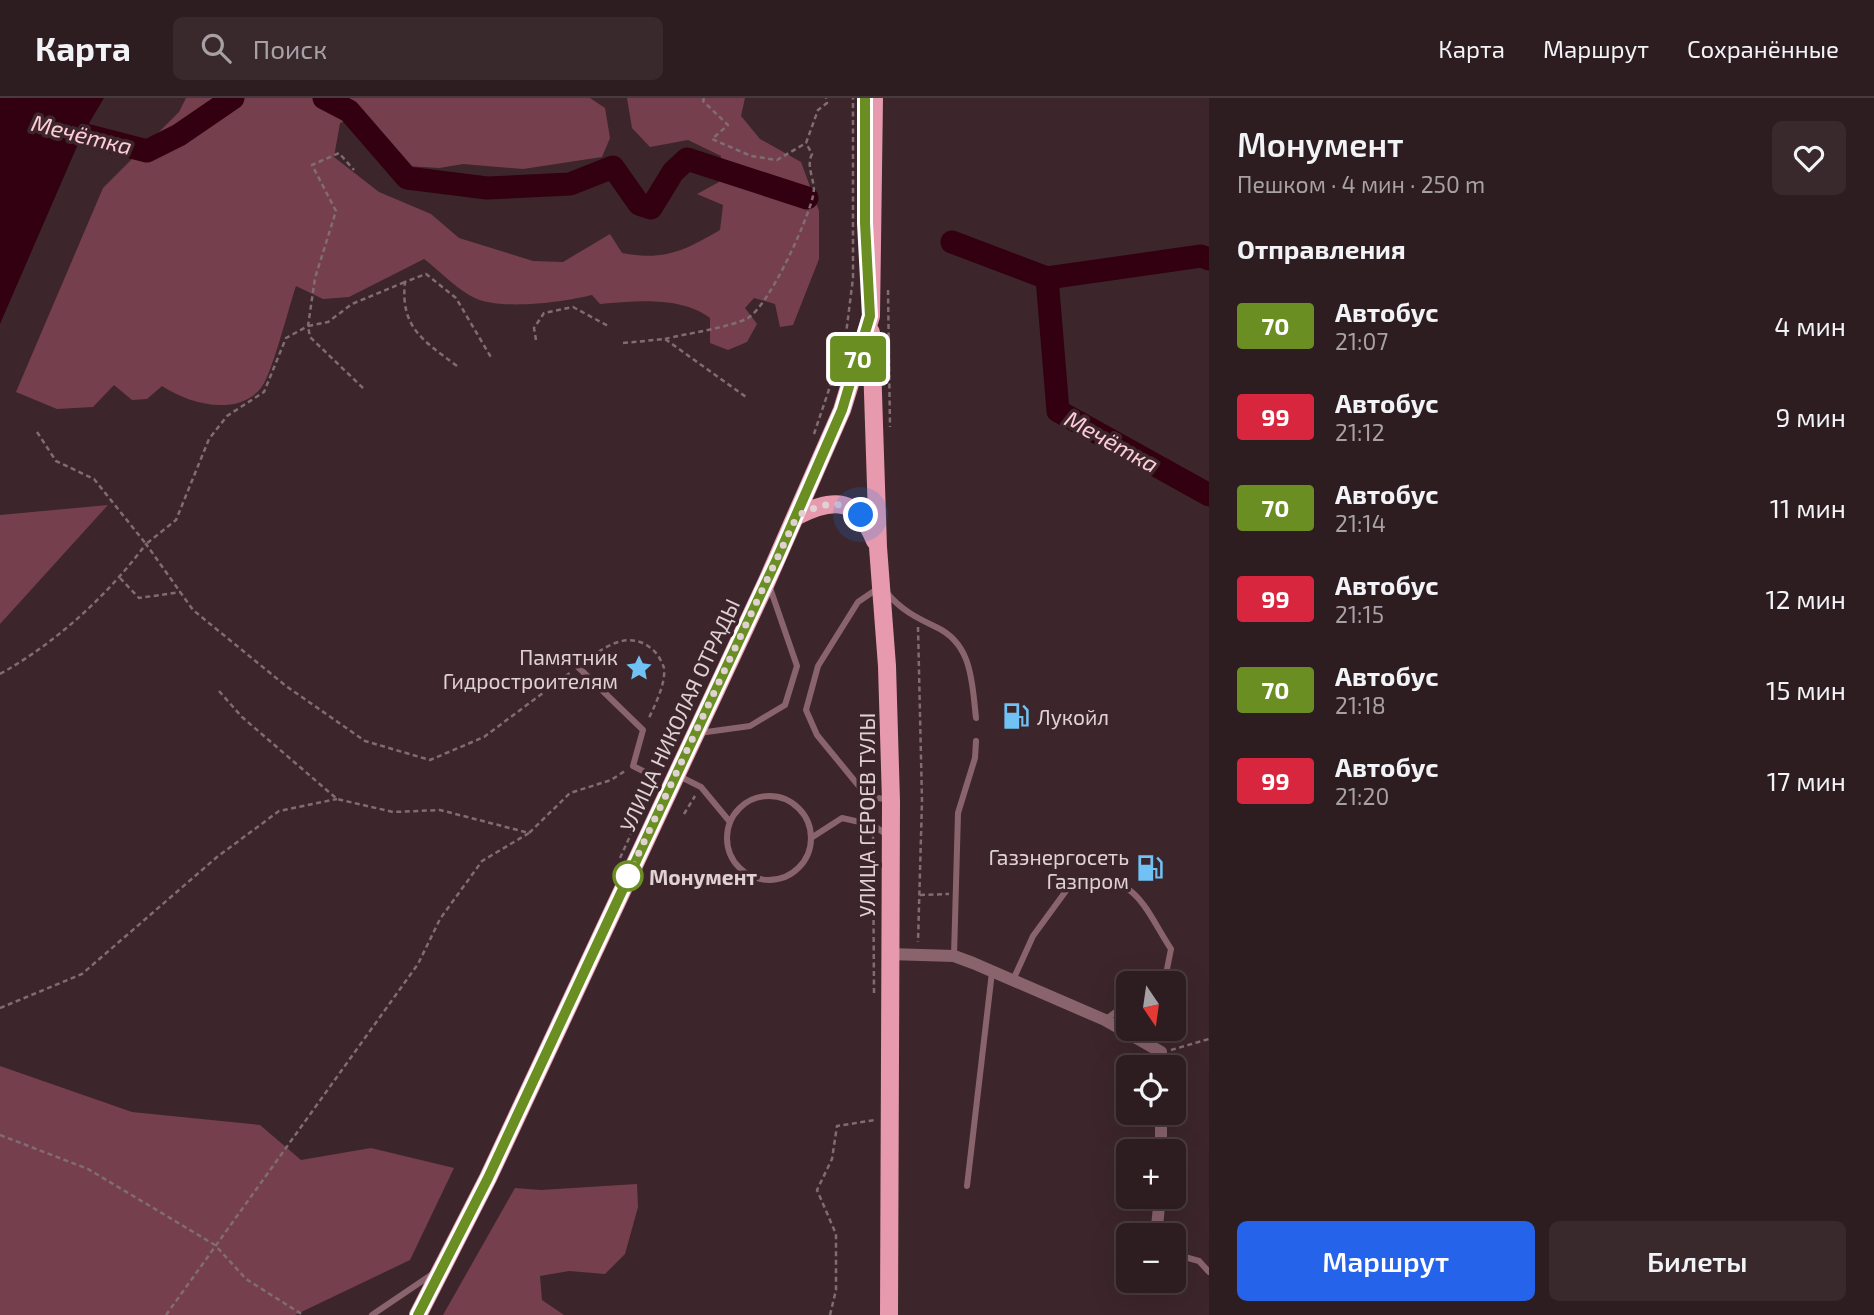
<!DOCTYPE html>
<html lang="ru">
<meta charset="utf-8">
<style>
body{margin:0;font-family:"Exo 2",sans-serif;background:#39292d;color:#f1f3f6;height:100vh;display:flex;flex-direction:column;font-size:26px;white-space:nowrap}
*{box-sizing:border-box;margin:0}
p{font-size:23px;color:#a7a1a5}
.icon{flex:none;width:38px;height:38px;fill:none;stroke:currentColor;stroke-width:2;stroke-linecap:round;stroke-linejoin:round}
.map{position:relative;flex:1;overflow:hidden}
.sheet{display:flex;flex-direction:column;background:#2d1c20;width:665px}
.sheet>*{flex:none}
.badge{padding:0 14px;border-radius:5px;font-size:24px;line-height:46px}
.needle{width:46px;rotate:167deg}
.fabs{position:absolute;left:1116px;top:873px;display:grid;gap:14px}
.fabs a{display:grid;place-items:center;width:70px;height:70px;border-radius:10px;background:#2d1c20;box-shadow:0 7px 28px #0002,0 0 0 2px #483a3e;font-size:35px}
.you{position:absolute;width:35px;height:35px;margin:-18px;border:5px solid #fff;border-radius:50%;background:#1a73e8;box-shadow:0 0 0 10px #1a73e833}
.map>.badge{position:absolute;translate:-50% -50%;box-shadow:0 0 0 4px #fff}
h2{padding:0 28px;font-size:26px;line-height:63px}
.round{display:grid;place-items:center;flex:none;width:74px;height:74px;border-radius:10px;background:#39292d}
.summary{display:flex;align-items:center;justify-content:space-between;height:119px;padding:0 28px}
h1{font-size:33px;font-weight:600;line-height:52px}
.action{display:flex;gap:14px;margin-top:auto;padding:14px 28px}
.action a{flex:1;height:80px;border-radius:10px;background:#2563eb;color:#fff;font-size:28px;font-weight:600;line-height:80px;text-align:center}
.action a+a{background:#39292d;color:#f1f3f6}
ul{padding:0;list-style:none}
li{display:flex;align-items:center;gap:21px;height:91px;padding:0 28px}
li div{flex:1}
li b{display:block;font-size:26px}
li em{font-style:normal}
li .badge{min-width:77px;font-weight:700;text-align:center}
header{display:flex;align-items:center;gap:42px;box-sizing:border-box;height:98px;padding:0 35px;background:#2d1c20;border-bottom:2px solid #483a3e}
header strong{font-size:33px}
nav{display:flex;gap:38px;margin-inline-start:auto;font-size:24px}
.search{width:490px;height:63px;background:#39292d;display:flex;align-items:center;gap:18px;box-sizing:border-box;padding:0 24px;border-radius:10px;color:#a7a1a5;font-size:26px}
main{display:flex;flex:1;min-height:0}
.map>svg:first-child{display:block}
</style>
<header>
<strong>Карта</strong>
<div class="search"><svg class="icon" aria-label="search" viewBox="0 0 24 24"><circle cx="10" cy="10" r="6"/><path d="M15 15l6 6"/></svg>Поиск</div>
<nav><a>Карта</a><a>Маршрут</a><a>Сохранённые</a></nav>
</header>
<main>
<div class="map">
<svg width="1209" height="1217" viewBox="0 0 1209 1217">
<rect width="100%" height="100%" fill="#3c262b"/>
<g fill="#763f4e">
<path d="M186,0h404l15,10 5,30 -8,19 -79,12 -60,-5 -24,4 -32,-2 -23,-23 -20,-28 -24,8 -6,34 45,35 52,22 28,24 74,23 30,1 47,-28 12,19c42,8 62,-2 98,-23l3,-25 -26,-11 22,-12 2,-26 -33,-16 -38,7 -18,-19 -5,-30h118l-4,18 19,23 41,23 18,49v48l-26,66 -13,2 -5,-23 -21,-6 -9,10 12,16 -10,18 -19,8 -18,-7v-25c-29,-22 -75,-17 -110,-14l-8,-9c-28,7 -88,15 -115,4 -19,-8 -37,-28 -53,-40l-75,38 -26,2 -27,-13c-7,20 -24,89 -35,102 -24,29 -72,16 -99,-2l-15,13 -15,1 -18,-15 -21,22 -36,2 -41,-17 87,-204 76,-76z"/>
<polygon points="108,407 0,526 0,417"/>
<polygon points="0,968 132,1014 260,1027 301,1062 371,1050 454,1070 410,1162 295,1217 0,1217"/>
<polygon points="637,1086 638,1109 625,1156 605,1176 569,1173 540,1178 542,1202 564,1217 443,1217 515,1090 541,1092"/>
</g>
<polygon fill="#320011" points="0,0 104,0 82,37 0,226"/>
<g fill="none" stroke-linecap="round" stroke-linejoin="round">
<g stroke="#320011" stroke-width="23">
<polyline points="324,0 349,13 407,80 487,90 570,86 613,69 639,106 651,110 673,74 687,61 807,100"/>
<polyline points="0,15 147,53 179,37 233,0"/>
<polyline points="952,144 1047,180 1201,158 1209,161"/>
<polyline points="1047,180 1058,313 1209,397"/>
</g>
<g stroke="#806d71" stroke-width="2.5" stroke-dasharray="5 3.5" stroke-linecap="butt">
<polyline points="704,0 703,3 728,27 712,41 751,58 777,62 806,45 818,12 827,5 826,0"/>
<polyline points="888,192 890,329"/>
<path d="M665,241c19,-5 67,-12 83,-21 22,-14 59,-96 65,-122 4,-14 -8,-28 -1,-42l-6,-11"/>
<polyline points="536,242 534,230 544,215 573,209 610,229"/>
<polyline points="623,245 665,241 746,299"/>
<path d="M457,268c-33,-25 -57,-38 -52,-84l21,-8 30,24 36,61"/>
<polyline points="363,290 310,239 308,228 328,224 352,206 405,184"/>
<polyline points="37,334 56,363 94,381 146,446 176,422 209,341 227,318 264,294 286,240 308,228 315,180 336,113 312,67 339,55 354,72"/>
<polyline points="814,336 845,244 853,180 853,0"/>
<polyline points="120,480 139,500 181,494"/>
<polyline points="918,529 922,703 918,844"/>
<path d="M585,564c20,-16 45,-33 68,-12 5,4 9,12 11,18 2,16 -10,39 -16,52"/>
<path d="M0,576c57,-32 107,-78 146,-130l47,66 93,76 79,55 65,19 54,-23 87,-65"/>
<polyline points="219,593 242,619 337,701 393,714 440,712 529,735 570,695 611,682 625,673"/>
<polyline points="684,716 695,698"/>
<polyline points="873,737 874,895"/>
<polyline points="620,760 654,686"/>
<polyline points="920,797 949,796"/>
<polyline points="0,910 82,876 217,759 279,713 337,701"/>
<polyline points="1171,952 1209,941"/>
<polyline points="0,1037 88,1071 150,1108 215,1147 246,1181 303,1217"/>
<polyline points="166,1217 418,866 440,821 482,763 529,735"/>
<polyline points="830,1217 836,1192 836,1136 817,1092 832,1061 837,1028 875,1022"/>
</g>
<g stroke="#8a646d" stroke-width="6">
<polyline points="877,491 858,504 818,568 806,612 817,637 867,698 889,702"/>
<path d="M887,495c14,17 30,25 49,34 37,17 36,57 40,91"/>
<polyline points="578,569 643,632 633,668 651,677"/>
<polyline points="699,635 750,628 785,607 797,568 769,487"/>
<polyline points="677,677 701,689 730,724"/>
<circle cx="769" cy="740" r="42"/>
<polyline points="811,740 842,720 873,727 887,737"/>
<polyline points="954,858 958,715 975,660 976,643"/>
<path d="M1013,882l20,-44 38,-52c64,-15 71,20 100,65l-5,25 -12,10"/>
<polyline points="1105,922 1129,904"/>
<polyline points="967,1088 992,874"/>
<polyline points="1174,1156 1199,1163 1209,1174"/>
<polyline points="372,1217 434,1175"/>
</g>
<g stroke="#8a646d" stroke-width="12">
<polyline points="889,856 954,858 973,865 1105,922 1161,954 1161,970"/>
<polyline points="1161,1054 1161,1015"/>
<polyline points="1156,1138 1160,1099"/>
</g>
<g stroke="#e79aad" stroke-width="18">
<polyline points="871,234 878,449 887,568 891,703 889,1217"/>
<path d="M797,418c37,-19 61,-18 78,25"/>
<polyline points="418,1217 488,1080 767,483 842,312 871,218 874,0"/>
</g>
</g>
<g fill="none" stroke-linecap="round" stroke-linejoin="round">
<defs>
<polyline id="line" points="418,1217 488,1080 777,461 842,312 870,218 865,125 865,0"/>
</defs>
<use href="#line" stroke="#fff" stroke-width="16"/>
<use href="#line" stroke="#6b8e23" stroke-width="10"/>
<path stroke="#e0d1d4" stroke-width="7" stroke-dasharray="0 12.6" d="M628,778l169,-360c24,-12 41,-18 64,-1"/>
</g>
<defs>
<symbol id="sight-bare" viewBox="-9 -9 18 18"><path d="M0-6L1.8-2.2L6-1.7L2.9 1.2L3.7 5.4L0 3.3L-3.7 5.4L-2.9 1.2L-6-1.7L-1.8-2.2Z" fill="#70c2f4" stroke="#3c262b" stroke-width="2.5" paint-order="stroke"/></symbol>
<symbol id="fuel-bare" viewBox="-9 -9 18 18"><path d="M-5.5-6h7V0h2V4h1.3V-2.5L3-4.5l.8-.8L6-3V5H2.5V1h-1V6h-7ZM-4.2-4.7v3.2H.2V-4.7Z" fill="#70c2f4" stroke="#3c262b" stroke-width="2.5" paint-order="stroke"/></symbol>
</defs>
<g fill-rule="evenodd">
<use href="#sight-bare" x="620" y="551" width="38" height="38"/>
<use href="#fuel-bare" x="997" y="599" width="38" height="38"/>
<use href="#fuel-bare" x="1131" y="751" width="38" height="38"/>
</g>
<circle fill="#fff" stroke="#6b8e23" stroke-width="3.5" cx="628" cy="778" r="14"/>
<g text-anchor="middle" dominant-baseline="central" stroke-width="7" stroke-linejoin="round" paint-order="stroke">
<g font-size="21" fill="#e0d1d4" stroke="#3c262b" text-anchor="end">
<text x="618" y="558">Памятник<tspan x="618" dy="24">Гидростроителям</tspan></text>
<text x="1037" y="618" text-anchor="start">Лукойл</text>
<text x="1129" y="758">Газэнергосеть<tspan x="1129" dy="24">Газпром</tspan></text>
</g>
<g font-size="21" fill="#e0d1d4" stroke="#3c262b">
<text transform="translate(679 617) rotate(-65)">УЛИЦА НИКОЛАЯ ОТРАДЫ</text>
<text transform="translate(866 717) rotate(-90)">УЛИЦА ГЕРОЕВ ТУЛЫ</text>
</g>
<g font-size="21" font-weight="bold" fill="#e0d1d4" stroke="#3c262b" text-anchor="start">
<text x="649" y="778">Монумент</text>
</g>
<g font-size="23" font-style="italic" fill="#fecdd8" stroke="#3c262b">
<text transform="translate(82 36) rotate(14)">Мечётка</text>
<text transform="translate(1112 343) rotate(29)">Мечётка</text>
</g>
</g>
</svg>
<div class="fabs">
<a><svg class="needle" viewBox="-14 -14 28 28"><path d="M0-13l5 13h-10z" fill="#e53935"/><path d="M0 13l5-13h-10z" fill="#a7a1a5"/></svg></a>
<a><svg class="icon" aria-label="locate" viewBox="0 0 24 24"><circle cx="12" cy="12" r="6"/><path d="M12 2v4M12 18v4M2 12h4M18 12h4"/></svg></a>
<a>+</a>
<a>−</a>
</div>
<div class="you" style="left:861px;top:417px"></div>
<b class="badge" style="left:858px;top:261px;background:#6b8e23;color:#fff">70</b>
</div>
<section class="sheet">
<div class="summary"><div><h1>Монумент</h1><p>Пешком · 4 мин · 250 m</p></div><a class="round"><svg class="icon" aria-label="heart" viewBox="0 0 24 24"><path d="M12 20l-8-8c-3-5 5-10 8-4 3-6 11-1 8 4z"/></svg></a></div>
<h2>Отправления</h2>
<ul>
<li><span class="badge" style="background:#6b8e23;color:#fff">70</span><div><b>Автобус</b><p>21:07</p></div><em>4 мин</em></li>
<li><span class="badge" style="background:#d7263d;color:#fff">99</span><div><b>Автобус</b><p>21:12</p></div><em>9 мин</em></li>
<li><span class="badge" style="background:#6b8e23;color:#fff">70</span><div><b>Автобус</b><p>21:14</p></div><em>11 мин</em></li>
<li><span class="badge" style="background:#d7263d;color:#fff">99</span><div><b>Автобус</b><p>21:15</p></div><em>12 мин</em></li>
<li><span class="badge" style="background:#6b8e23;color:#fff">70</span><div><b>Автобус</b><p>21:18</p></div><em>15 мин</em></li>
<li><span class="badge" style="background:#d7263d;color:#fff">99</span><div><b>Автобус</b><p>21:20</p></div><em>17 мин</em></li>
</ul>
<div class="action"><a>Маршрут</a><a>Билеты</a></div>
</section>
</main>
